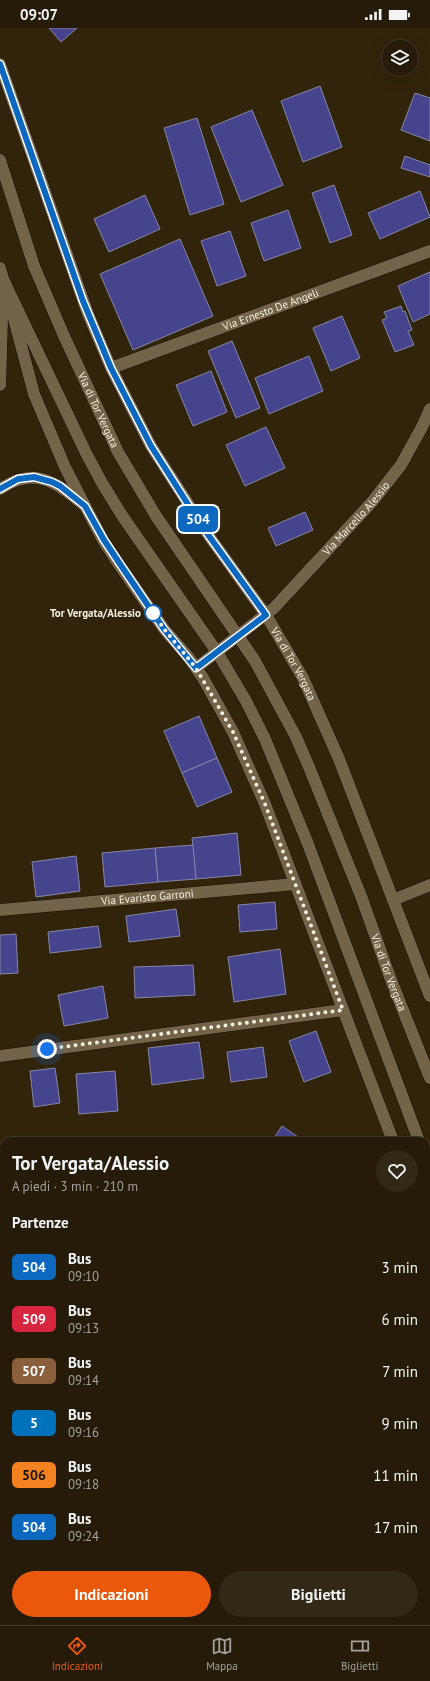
<!DOCTYPE html>
<html lang="it">
<meta charset="utf-8">
<style>
body{margin:0;font-family:"PT Sans",sans-serif;background:#312816;color:#f1f3f6;height:100vh;display:flex;flex-direction:column;font-size:15px;white-space:nowrap}
*{box-sizing:border-box;margin:0}
p{font-size:13px;color:#a3a19c}
.icon{flex:none;width:22px;height:22px;fill:none;stroke:currentColor;stroke-width:2;stroke-linecap:round;stroke-linejoin:round}
.map{position:relative;flex:1;overflow:hidden}
.drawer{position:absolute;left:0px;top:1109px;width:430px;height:488px;display:flex;flex-direction:column;background:#251b08;border-radius:12px 12px 0 0;box-shadow:0 4px 16px #0002,0 0 0 1px #423929}
.drawer>*{flex:none}
.badge{padding:0 8px;border-radius:6px;font-size:14px;line-height:26px}
.controls{position:absolute;left:382px;top:12px;display:grid;gap:8px}
.controls a{display:grid;place-items:center;width:36px;height:36px;border-radius:50%;background:#251b08;box-shadow:0 4px 16px #0002,0 0 0 1px #423929;font-size:20px}
.you{position:absolute;width:20px;height:20px;margin:-10px;border:3px solid #fff;border-radius:50%;background:#1a73e8;box-shadow:0 0 0 6px #1a73e833}
.map>.badge{position:absolute;translate:-50% -50%;box-shadow:0 0 0 2px #fff}
h2{padding:0 12px;font-size:15px;line-height:36px}
.round{display:grid;place-items:center;flex:none;width:42px;height:42px;border-radius:21px;background:#312816}
.headline{display:flex;align-items:center;justify-content:space-between;height:68px;padding:0 12px}
h1{font-size:19px;font-weight:700;line-height:30px}
.primary-button{display:flex;gap:8px;margin-top:auto;padding:8px 12px}
.primary-button a{flex:1;height:46px;border-radius:24px;background:#ea580c;color:#fff;font-size:16px;font-weight:700;line-height:46px;text-align:center}
.primary-button a+a{background:#312816;color:#f1f3f6}
ul{padding:0;list-style:none}
li{display:flex;align-items:center;gap:12px;height:52px;padding:0 12px}
li div{flex:1}
li b{display:block;font-size:15px}
li em{font-style:normal}
li .badge{min-width:44px;font-weight:700;text-align:center}
.status{display:flex;justify-content:space-between;align-items:center;height:28px;padding:0 20px;background:#251b08;direction:ltr}
.status svg{height:11px;fill:currentColor}
.dock{display:flex;justify-content:space-around;align-items:center;height:56px;border-top:1px solid #423929;background:#251b08;font-size:11px;color:#a3a19c}
.dock a{display:grid;justify-items:center;gap:2px}
.dock .on{color:#ea580c}
.map>svg:first-child{display:block}
</style>
<div class="status"><b>09:07</b><svg viewBox="0 0 49 12"><path d="M0 12V9h3v3zM5 12V6h3v6zM10 12V3h3v9zM15 12V0h3v12zM26 1h20v11H26zM47 4h2v5h-2z"/></svg></div>
<div class="map">
<svg width="430" height="1597" viewBox="0 0 430 1597">
<rect width="100%" height="100%" fill="#31240b"/>
<g fill="#1d4e30">
<polygon points="0,1280 4,1281 4,1593 173,1593 171,1597 0,1597"/>
<polygon points="426,1412 430,1413 430,1474 426,1473"/>
</g>
<g fill="#46448d" stroke="#8688a6">
<polygon points="49,0 77,0 61,14"/>
<polygon points="320,58 342,119 303,134 281,73"/>
<polygon points="415,65 430,70 430,113 401,102"/>
<polygon points="252,82 283,157 241,174 211,99"/>
<polygon points="197,90 224,176 190,187 164,100"/>
<polygon points="405,128 430,137 430,149 401,140"/>
<polygon points="334,157 352,207 330,215 312,165"/>
<polygon points="420,163 430,189 380,211 368,185"/>
<polygon points="145,167 160,201 109,224 94,191"/>
<polygon points="288,182 301,220 264,233 251,195"/>
<polygon points="230,203 246,248 217,258 201,213"/>
<polygon points="180,211 213,288 133,322 100,246"/>
<polygon points="430,244 430,286 413,294 398,258"/>
<polygon points="401,278 403,284 405,283 412,302 408,303 414,317 395,324 382,292 387,290 384,284"/>
<polygon points="342,288 360,330 331,343 313,300"/>
<polygon points="232,313 260,380 236,390 208,323"/>
<polygon points="309,328 323,363 269,386 255,350"/>
<polygon points="211,343 227,384 193,398 176,357"/>
<polygon points="266,399 285,440 245,458 226,417"/>
<polygon points="305,484 313,502 276,518 268,500"/>
<polygon points="199,688 217,730 182,745 164,703"/>
<polygon points="217,730 232,764 197,779 182,745"/>
<polygon points="237,805 241,847 196,851 192,810"/>
<polygon points="193,817 196,851 158,854 155,820"/>
<polygon points="155,820 158,854 105,859 102,825"/>
<polygon points="76,828 80,863 36,869 32,834"/>
<polygon points="275,874 277,901 240,904 238,877"/>
<polygon points="176,881 180,908 129,914 126,888"/>
<polygon points="98,898 101,919 50,925 48,904"/>
<polygon points="16,906 18,945 0,946 0,907"/>
<polygon points="280,921 286,966 234,974 228,929"/>
<polygon points="193,937 195,967 135,970 134,939"/>
<polygon points="103,958 108,990 64,998 58,967"/>
<polygon points="316,1003 331,1044 304,1054 289,1013"/>
<polygon points="199,1014 204,1050 152,1057 148,1020"/>
<polygon points="263,1019 267,1049 231,1054 227,1024"/>
<polygon points="55,1040 60,1075 34,1079 30,1043"/>
<polygon points="115,1043 118,1083 79,1086 76,1046"/>
<polygon points="282,1098 304,1113 272,1113"/>
<polygon points="426,1294 430,1295 430,1345 427,1353 426,1353"/>
</g>
<g fill="none" stroke-linecap="round" stroke-linejoin="round">
<defs>
<polyline id="service" points="393,872 430,857"/>
<g id="minor">
<path id="s1" d="M111,340l319,-117"/>
<polyline points="0,357 3,256"/>
<path d="M0,461c35,-24 57,-6 85,17"/>
<path id="s2" d="M196,640l78,-60 98,-106 29,-37 21,-38 8,-18"/>
<path id="s3" d="M0,882l295,-26"/>
<polyline points="0,1028 343,982"/>
</g>
<g id="tertiary">
<path id="s4" d="M0,36l88,250 23,54 40,78 58,90 57,79 37,63 36,81 91,237"/>
<polyline points="8,268 34,366 65,439 85,478 103,512 116,532 164,601 189,630 203,650 233,704 265,776 393,1113"/>
<polyline points="426,1191 430,1201"/>
<polyline points="0,1260 4,1262"/>
<polyline points="426,1396 430,1397"/>
<polyline points="184,1597 185,1593"/>
</g>
<g id="secondary">
<path id="s5" d="M0,132l34,106 30,70 54,116 38,64 99,145 41,76 13,30 52,129 30,84 39,98"/>
<polyline points="0,240 3,251 86,425 102,455 123,489 217,624 246,673 265,711 308,816 419,1113"/>
<polyline points="426,1132 430,1143"/>
</g>
</defs>
<use href="#service" stroke="#190d00" stroke-width="13"/>
<use href="#minor" stroke="#190d00" stroke-width="13"/>
<use href="#tertiary" stroke="#190d00" stroke-width="13"/>
<use href="#secondary" stroke="#190d00" stroke-width="13"/>
<g stroke="#837863" stroke-width="2.5" stroke-dasharray="3 3" stroke-linecap="butt">
<polyline points="426,1471 430,1477"/>
<polyline points="426,1503 430,1491"/>
</g>
<use href="#service" stroke="#736449" stroke-width="12"/>
<use href="#minor" stroke="#736449" stroke-width="12"/>
<use href="#tertiary" stroke="#736449" stroke-width="12"/>
<use href="#secondary" stroke="#736449" stroke-width="12"/>
</g>
<g fill="none" stroke-linecap="round" stroke-linejoin="round">
<defs>
<polyline id="line" points="0,36 83,273 111,340 151,418 191,481 209,508 266,587 196,640 164,601 122,539 104,512 85,478 60,458 52,454 34,449 18,451 0,461"/>
</defs>
<use href="#line" stroke="#fff" stroke-width="9"/>
<use href="#line" stroke="#0c69bf" stroke-width="6"/>
<polyline stroke="#f6eede" stroke-width="4" stroke-dasharray="0 7.2" points="47,1021 343,982 265,776 233,704 196,640 164,601 150,580 153,585"/>
</g>
<circle fill="#fff" stroke="#0c69bf" stroke-width="2" cx="153" cy="585" r="8"/>
<g text-anchor="middle" dominant-baseline="central" stroke-width="3" stroke-linejoin="round" paint-order="stroke">
<g font-size="11" fill="#f6eede" stroke="#31240b">
<text stroke="none"><textPath href="#s1" startOffset="170">Via Ernesto De Angeli</textPath></text>
<text stroke="none"><textPath href="#s5" startOffset="269">Via di Tor Vergata</textPath></text>
<text stroke="none"><textPath href="#s2" startOffset="220">Via Marcello Alessio</textPath></text>
<text stroke="none"><textPath href="#s4" startOffset="672">Via di Tor Vergata</textPath></text>
<text stroke="none"><textPath href="#s3" startOffset="148">Via Evaristo Garroni</textPath></text>
<text stroke="none"><textPath href="#s5" startOffset="905">Via di Tor Vergata</textPath></text>
</g>
<g font-size="11" font-weight="bold" fill="#f6eede" stroke="#31240b" text-anchor="end">
<text x="141" y="585">Tor Vergata/Alessio</text>
</g>
</g>
</svg>
<div class="controls">
<a><svg class="icon" aria-label="layers" viewBox="0 0 24 24"><path d="M12 4l9 5-9 5-9-5zM3 14l9 5 9-5"/></svg></a>
</div>
<div class="you" style="left:47px;top:1021px"></div>
<b class="badge" style="left:198px;top:491px;background:#0c69bf;color:#fff">504</b>
<section class="drawer">
<div class="headline"><div><h1>Tor Vergata/Alessio</h1><p>A piedi · 3 min · 210 m</p></div><a class="round"><svg class="icon" aria-label="heart" viewBox="0 0 24 24"><path d="M12 20l-8-8c-3-5 5-10 8-4 3-6 11-1 8 4z"/></svg></a></div>
<h2>Partenze</h2>
<ul>
<li><span class="badge" style="background:#0c69bf;color:#fff">504</span><div><b>Bus</b><p>09:10</p></div><em>3 min</em></li>
<li><span class="badge" style="background:#d7263d;color:#fff">509</span><div><b>Bus</b><p>09:13</p></div><em>6 min</em></li>
<li><span class="badge" style="background:#8b5e3c;color:#fff">507</span><div><b>Bus</b><p>09:14</p></div><em>7 min</em></li>
<li><span class="badge" style="background:#0072bc;color:#fff">5</span><div><b>Bus</b><p>09:16</p></div><em>9 min</em></li>
<li><span class="badge" style="background:#f58220;color:#111">506</span><div><b>Bus</b><p>09:18</p></div><em>11 min</em></li>
<li><span class="badge" style="background:#0c69bf;color:#fff">504</span><div><b>Bus</b><p>09:24</p></div><em>17 min</em></li>
</ul>
<div class="primary-button"><a>Indicazioni</a><a>Biglietti</a></div>
</section>
</div>
<nav class="dock">
<a class="on"><svg class="icon" aria-label="directions" viewBox="0 0 24 24"><path d="M12 3l9 9-9 9-9-9zM9 14v-3h6M13 9l2 2-2 2"/></svg>Indicazioni</a>
<a><svg class="icon" aria-label="map" viewBox="0 0 24 24"><path d="M3 6l6-2 6 2 6-2v14l-6 2-6-2-6 2zM9 4v14M15 6v14"/></svg>Mappa</a>
<a><svg class="icon" aria-label="tickets" viewBox="0 0 24 24"><path d="M3 7h18v10H3zM15 7v10"/></svg>Biglietti</a>
</nav>
